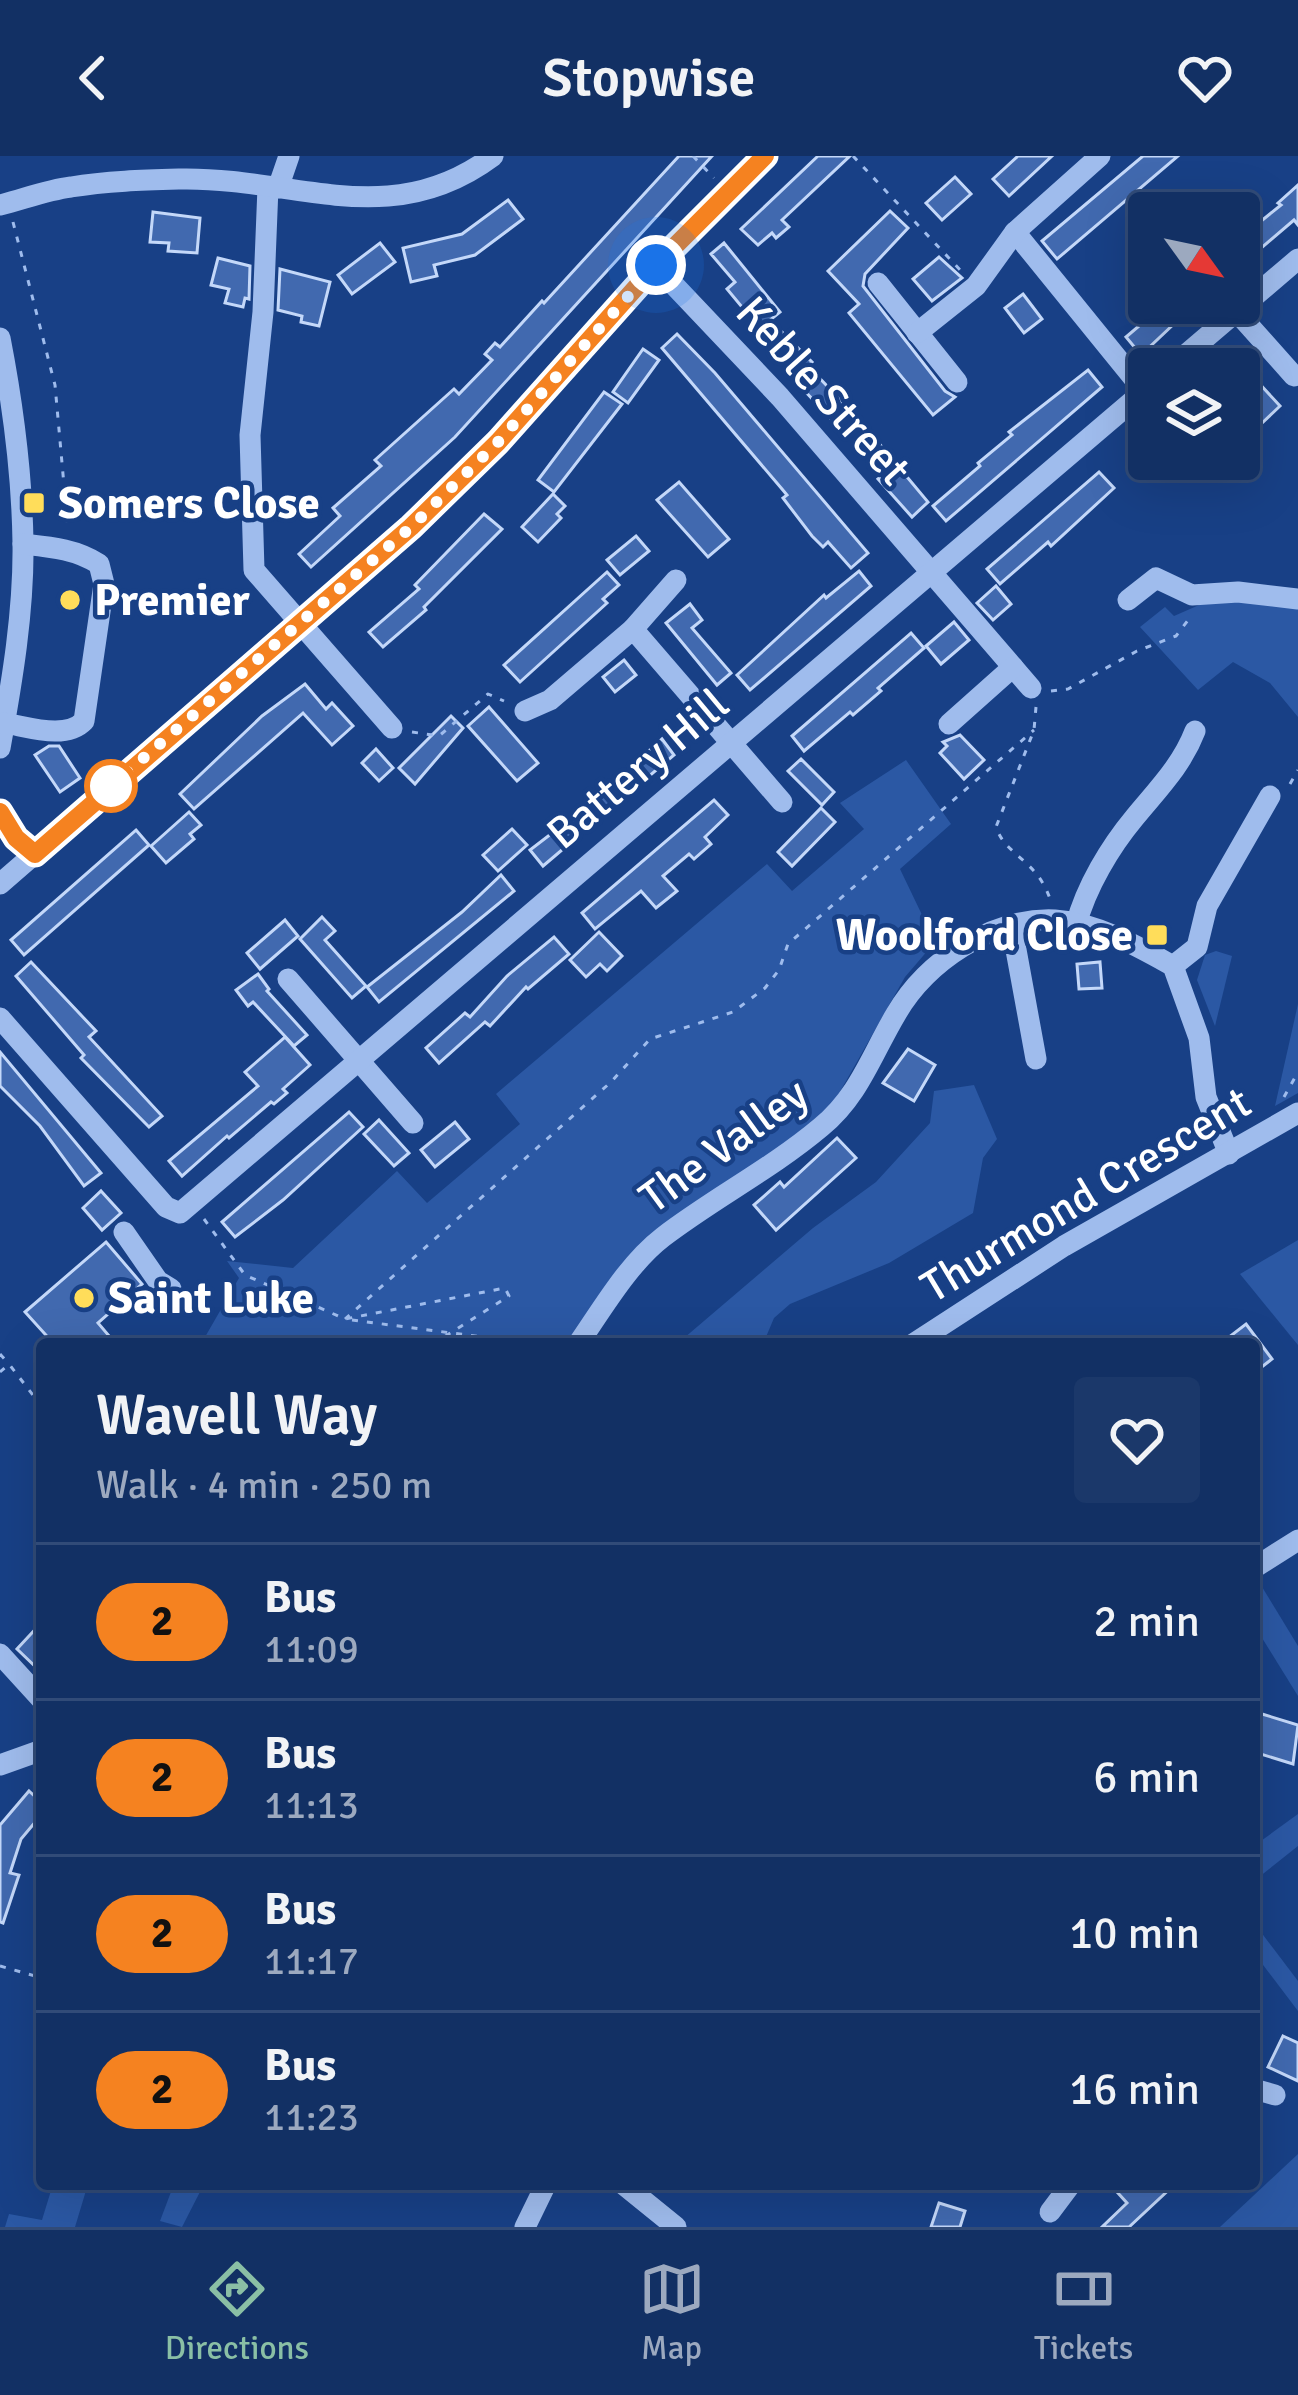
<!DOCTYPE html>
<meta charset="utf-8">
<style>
body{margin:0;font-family:Signika,sans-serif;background:#1b386a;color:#f1f3f6;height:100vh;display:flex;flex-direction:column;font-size:45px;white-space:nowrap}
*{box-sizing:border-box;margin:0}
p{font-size:39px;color:#9ca9bf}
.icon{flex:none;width:66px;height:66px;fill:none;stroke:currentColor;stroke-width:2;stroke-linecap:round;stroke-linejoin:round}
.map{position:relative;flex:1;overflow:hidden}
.panel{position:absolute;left:36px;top:1182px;width:1224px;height:852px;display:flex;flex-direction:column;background:#123064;border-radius:12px;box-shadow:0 12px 48px #0002,0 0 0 3px #314b78}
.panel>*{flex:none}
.badge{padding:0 24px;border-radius:39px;font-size:42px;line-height:78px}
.needle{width:78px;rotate:123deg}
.tools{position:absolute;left:1128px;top:36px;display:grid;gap:24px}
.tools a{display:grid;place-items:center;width:132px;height:132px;border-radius:12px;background:#123064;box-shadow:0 12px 48px #0002,0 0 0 3px #314b78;font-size:60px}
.you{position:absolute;width:60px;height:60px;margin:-30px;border:9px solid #fff;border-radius:50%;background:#1a73e8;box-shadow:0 0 0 18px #1a73e833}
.map>.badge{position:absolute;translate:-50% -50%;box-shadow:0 0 0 6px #fff}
.round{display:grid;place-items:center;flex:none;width:126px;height:126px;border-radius:12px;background:#1b386a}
.summary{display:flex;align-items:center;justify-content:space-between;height:204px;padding:0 60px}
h1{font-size:57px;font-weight:600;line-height:90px}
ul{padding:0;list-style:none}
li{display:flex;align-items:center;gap:36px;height:156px;padding:0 60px;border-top:3px solid #314b78}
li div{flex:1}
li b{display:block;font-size:45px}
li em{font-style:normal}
li .badge{min-width:132px;font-weight:700;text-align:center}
header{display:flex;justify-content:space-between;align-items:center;height:156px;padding:0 60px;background:#123064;font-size:54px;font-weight:600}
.tabs{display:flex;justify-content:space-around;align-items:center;height:168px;border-top:3px solid #314b78;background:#123064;font-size:33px;color:#9ca9bf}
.tabs a{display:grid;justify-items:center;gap:6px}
.tabs .on{color:#8abfa5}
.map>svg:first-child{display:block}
</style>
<header><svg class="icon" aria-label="back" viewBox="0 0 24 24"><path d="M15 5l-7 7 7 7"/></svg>Stopwise<svg class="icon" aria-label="heart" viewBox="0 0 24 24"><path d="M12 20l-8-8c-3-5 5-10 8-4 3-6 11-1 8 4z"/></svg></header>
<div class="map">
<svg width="1298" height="2071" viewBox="0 0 1298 2071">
<rect width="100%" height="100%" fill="#184086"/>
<g fill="#2b58a4">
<polygon points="1244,443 1298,451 1298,561 1270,527 1233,506 1198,534 1140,471 1165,451 1174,460 1206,446"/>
<polygon points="906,604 951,668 900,713 935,786 905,821 833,948 606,1132 566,1188 201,1188 239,1122 227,1105 293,1112 397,1015 427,1047 520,968 496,938 767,708 792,735 864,673 840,647"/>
<polygon points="1216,795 1232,800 1215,870 1197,824 1205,799"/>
<polygon points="1298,848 1298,937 1275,950"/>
<polygon points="974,929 997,983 983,1002 973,1057 889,1107 790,1148 774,1162 763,1188 677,1188 813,1072 876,1026 930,967 934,935"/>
<polygon points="1298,1084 1298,1189 1240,1118"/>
<polygon points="1259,1426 1298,1490 1298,1540 1254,1469 1254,1430"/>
<polygon points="1298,1658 1298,1690 1254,1725 1254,1690"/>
<polygon points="1254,1767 1298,1825 1298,1855 1254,1797"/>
<polygon points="1298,1998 1298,2071 1220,2071"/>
<polygon points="53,2028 88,2028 75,2071 5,2071 9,2058 42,2064"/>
<polygon points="174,2028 204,2028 182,2071 160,2065"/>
</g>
<g fill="#4169af" stroke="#c4d8f9" stroke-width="3">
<polygon points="679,0 712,0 455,281 311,411 299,398 340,360 333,352 381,310 375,304 454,233 459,238 492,204 485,198 495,187 500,191 542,145 544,147"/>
<polygon points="818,0 850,0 782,64 789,71 776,82 772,77 758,89 741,73"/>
<polygon points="1018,0 1052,0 1009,40 993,23"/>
<polygon points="1143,0 1178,0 1057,103 1042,85"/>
<polygon points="955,21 971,38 942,64 926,47"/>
<polygon points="1298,29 1298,69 1294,64 1239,111 1239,83 1281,49 1278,47"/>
<polygon points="508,44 523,63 475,99 434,109 437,120 411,126 403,92 462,78"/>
<polygon points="890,55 908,72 865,118 863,130 945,235 955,241 933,259 849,157 859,148 828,115"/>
<polygon points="153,56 200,62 197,97 168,95 169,87 150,86"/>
<polygon points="380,87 395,106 352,138 338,119"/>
<polygon points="724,87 780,156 770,164 812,206 808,210 850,254 836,268 800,230 804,227 762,185 766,180 727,133 735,126 711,98"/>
<polygon points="939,101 962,122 932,145 913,123"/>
<polygon points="218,102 250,110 249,143 245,142 243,151 225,147 229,133 211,129"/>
<polygon points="280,113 330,126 319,170 301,166 302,160 278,154"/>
<polygon points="1023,138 1042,163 1024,177 1005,152"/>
<polygon points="1166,147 1196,147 1141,199 1126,181"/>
<polygon points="677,178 715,217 868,397 851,412 828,386 823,391 812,380 783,342 787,339 782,333 662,192"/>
<polygon points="643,193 659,204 628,247 613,236"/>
<polygon points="1088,214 1102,231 946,365 933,350 980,310 978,307 1012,279 1009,276"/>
<polygon points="1257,225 1280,250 1260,269 1239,247 1239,241"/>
<polygon points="604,236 622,248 554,336 538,324"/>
<polygon points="877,285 928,346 912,361 878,323 883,319 863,297"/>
<polygon points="1099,316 1114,332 1051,390 1048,386 1000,428 987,413"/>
<polygon points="679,326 729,383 708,401 657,344"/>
<polygon points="553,338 565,350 557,358 561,362 538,386 522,371"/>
<polygon points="484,358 502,373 424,451 426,454 383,491 369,476 419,433 415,429"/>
<polygon points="636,380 649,395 620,419 607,404"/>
<polygon points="859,415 871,430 750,534 737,519 824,439 826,442"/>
<polygon points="607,416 619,429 603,443 607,447 520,526 504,509"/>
<polygon points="996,430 1011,448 993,464 977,447"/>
<polygon points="690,448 702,464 692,472 731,517 717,529 666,467"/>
<polygon points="954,466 969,484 941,508 926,490"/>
<polygon points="911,477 924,492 878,532 881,535 853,559 850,556 804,595 792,580"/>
<polygon points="624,504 636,519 615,536 603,521"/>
<polygon points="305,528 326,553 332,547 353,570 332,589 303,557 194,653 180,638 262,560"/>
<polygon points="489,551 538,607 517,625 468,570"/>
<polygon points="451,560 463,572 415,628 399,612"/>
<polygon points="960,579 984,604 964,623 940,597 947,590 943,586"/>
<polygon points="662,583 674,599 543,710 530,694 590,648"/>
<polygon points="49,590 59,590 80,622 60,636 35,599"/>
<polygon points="376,593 393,612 379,625 362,607"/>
<polygon points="801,603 834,636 822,649 788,615"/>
<polygon points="714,644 728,659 705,681 711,688 694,703 689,698 663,720 677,735 656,752 641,735 595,773 582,757"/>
<polygon points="821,652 835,666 792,710 778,696"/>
<polygon points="189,656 201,669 190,678 194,683 166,707 151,690"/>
<polygon points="512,673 527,689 498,715 483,699"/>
<polygon points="136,674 149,689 24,799 11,784"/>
<polygon points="501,719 514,735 379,846 367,831 462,756"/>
<polygon points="322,761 335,775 325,784 366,830 352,842 300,783"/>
<polygon points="285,764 298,780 260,813 247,797"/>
<polygon points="599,776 622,800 607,815 600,808 586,821 570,804"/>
<polygon points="554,781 569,798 528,833 526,831 490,870 485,866 439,907 426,892 465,857 470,861 507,820"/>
<polygon points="31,806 96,875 89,881 162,960 149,971 81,902 84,899 16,820"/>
<polygon points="1100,806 1102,832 1079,833 1077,808"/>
<polygon points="258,818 269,833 267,835 307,879 294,890 253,846 248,850 236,834"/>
<polygon points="285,881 310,909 283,933 287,937 274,948 271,946 229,982 227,980 182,1020 169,1005 258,930 245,916"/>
<polygon points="908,893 935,909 914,945 883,927"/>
<polygon points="0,896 101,1017 84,1030 40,970 0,930"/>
<polygon points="349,956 363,971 283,1044 235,1081 222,1066"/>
<polygon points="379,964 409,997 394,1010 364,978"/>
<polygon points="455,966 469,983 435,1011 421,994"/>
<polygon points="837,982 856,1002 776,1074 754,1049 780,1026 784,1031"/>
<polygon points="101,1035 121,1057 102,1074 83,1052"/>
<polygon points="106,1086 142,1128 98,1167 110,1181 102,1188 54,1188 25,1156"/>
<polygon points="1246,1168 1272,1203 1254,1217 1254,1188 1220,1188"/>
<polygon points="42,1466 42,1517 17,1493"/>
<polygon points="1262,1558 1298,1569 1293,1608 1254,1596"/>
<polygon points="29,1635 42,1647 42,1658 21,1683 10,1717 19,1719 3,1767 0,1766 0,1669"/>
<polygon points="1283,1880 1298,1887 1298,1925 1268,1911"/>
<polygon points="1128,2028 1175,2028 1129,2071 1102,2071 1127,2047 1118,2037"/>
<polygon points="939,2047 965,2055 960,2071 931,2071"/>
</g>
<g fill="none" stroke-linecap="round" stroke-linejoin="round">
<g stroke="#9fbced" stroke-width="3" stroke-dasharray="6 9" stroke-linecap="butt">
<polyline points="693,0 714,22"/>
<polyline points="853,0 963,117"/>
<polyline points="13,66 55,229 68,374"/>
<polyline points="1051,535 1068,533 1137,495 1176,480 1192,459"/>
<path d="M1036,551l-2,23 -38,97c10,30 42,32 55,75"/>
<polyline points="412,576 439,580 488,538 504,545"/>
<polyline points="1290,628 1298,614"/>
<polyline points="1284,941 1298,916"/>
<polyline points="204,1063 245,1119 345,1163 505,1132 509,1140 433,1188"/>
<polyline points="345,1163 611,926 650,883 733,856 765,832 779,814 788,788 1034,574"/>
<polyline points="352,1164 521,1186"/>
<polyline points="513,1188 543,1181 561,1183"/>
<polyline points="0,1198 8,1207"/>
<polyline points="0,1216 9,1208 39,1247 42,1244"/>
<polyline points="0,1810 42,1822"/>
</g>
<g stroke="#9fbced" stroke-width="21">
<polyline points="268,31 263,156 250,279 254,414 392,572"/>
<polyline points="278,32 289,0"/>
<path d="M0,49c24,-6 47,-15 71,-18 36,-6 75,-7 110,-8 113,-2 209,54 312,-23"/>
<polyline points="1015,76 1144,235"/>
<polyline points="655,109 780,241 1031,532"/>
<polyline points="878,127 957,226"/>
<polyline points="1236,155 1294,220"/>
<polyline points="917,177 976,130 1015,76 1100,0"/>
<path d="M0,182c13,67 22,137 23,205 1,68 -11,139 -23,205"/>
<polyline points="1169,213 1298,103"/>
<polyline points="1128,444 1156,422 1192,439 1238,436 1298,443"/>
<polyline points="633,473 676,424"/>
<polyline points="525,555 550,544 633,473 782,646"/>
<path d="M4,567c25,4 62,17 80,-2l20,-137 -5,-20c-23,-15 -48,-17 -76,-20"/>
<polyline points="949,568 1013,511"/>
<polyline points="0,656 15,682 36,699"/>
<polyline points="0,728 411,371 481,304 655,109 766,0"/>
<path d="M1076,769c10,-38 34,-78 59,-108 23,-28 47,-52 60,-86"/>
<polyline points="1012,772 1036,903"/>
<polyline points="1173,810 1197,791 1207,750 1270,640"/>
<polyline points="288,823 413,967"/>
<polyline points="0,862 166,1051 180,1057 1149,231"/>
<polyline points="124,1076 158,1125 171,1133"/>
<path d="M578,1188c25,-36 50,-80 85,-107 51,-39 108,-68 158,-110 38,-31 51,-73 75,-113 30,-52 96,-97 159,-94 42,3 82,26 118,46l26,72 7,59 23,57"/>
<polyline points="913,1188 1064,1090 1298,957"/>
<polyline points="1254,1412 1298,1384"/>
<polyline points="0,1498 42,1544"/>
<polyline points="0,1609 42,1594"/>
<polyline points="1254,1933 1275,1939"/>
<polyline points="623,2028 676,2071"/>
<polyline points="1050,2056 1071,2028"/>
<polyline points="525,2071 546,2028"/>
</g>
</g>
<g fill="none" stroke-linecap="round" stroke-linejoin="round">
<defs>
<polyline id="line" points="0,656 16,682 35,698 411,371 498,286 656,109 765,0"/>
</defs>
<use href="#line" stroke="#fff" stroke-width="27"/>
<use href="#line" stroke="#f58220" stroke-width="18"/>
<polyline stroke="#fff" stroke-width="12" stroke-dasharray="0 21.6" points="111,630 411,371 498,286 656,109"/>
</g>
<g fill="#ffdd5a" stroke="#184086" stroke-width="4.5">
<rect x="22" y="335" width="24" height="24" rx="6"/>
<circle cx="70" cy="444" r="12"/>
<rect x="1145" y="767" width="24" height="24" rx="6"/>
<circle cx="84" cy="1142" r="12"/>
</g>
<circle fill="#fff" stroke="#f58220" stroke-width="6" cx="111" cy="630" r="24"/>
<g text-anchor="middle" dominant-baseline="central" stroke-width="9" stroke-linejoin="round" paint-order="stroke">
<g font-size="45" fill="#fff" stroke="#184086">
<text transform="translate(823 235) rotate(48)">Keble Street</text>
<text transform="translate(638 613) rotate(-40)">Battery Hill</text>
<text transform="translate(724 990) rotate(-36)">The Valley</text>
<text transform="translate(1086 1039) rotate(-31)">Thurmond Crescent</text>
</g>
<g font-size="45" font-weight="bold" fill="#fff" stroke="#184086" text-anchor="start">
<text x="58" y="347">Somers Close</text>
<text x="94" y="444">Premier</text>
<text x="1133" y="779" text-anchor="end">Woolford Close</text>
<text x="108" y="1142">Saint Luke</text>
</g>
</g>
</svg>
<div class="tools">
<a><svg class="needle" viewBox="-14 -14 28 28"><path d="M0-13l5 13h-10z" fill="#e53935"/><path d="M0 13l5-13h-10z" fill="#9ca9bf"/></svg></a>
<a><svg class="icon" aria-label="layers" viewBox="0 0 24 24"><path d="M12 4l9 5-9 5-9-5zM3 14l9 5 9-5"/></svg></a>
</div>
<div class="you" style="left:656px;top:109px"></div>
<section class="panel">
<div class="summary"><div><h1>Wavell Way</h1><p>Walk · 4 min · 250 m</p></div><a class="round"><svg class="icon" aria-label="heart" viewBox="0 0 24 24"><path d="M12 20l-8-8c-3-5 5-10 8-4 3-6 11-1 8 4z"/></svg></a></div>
<ul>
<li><span class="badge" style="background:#f58220;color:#111">2</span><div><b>Bus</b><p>11:09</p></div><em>2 min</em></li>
<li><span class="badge" style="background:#f58220;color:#111">2</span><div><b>Bus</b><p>11:13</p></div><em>6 min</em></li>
<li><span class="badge" style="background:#f58220;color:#111">2</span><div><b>Bus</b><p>11:17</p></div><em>10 min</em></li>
<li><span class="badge" style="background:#f58220;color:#111">2</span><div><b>Bus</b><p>11:23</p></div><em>16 min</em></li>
</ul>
</section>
</div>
<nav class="tabs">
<a class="on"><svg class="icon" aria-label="directions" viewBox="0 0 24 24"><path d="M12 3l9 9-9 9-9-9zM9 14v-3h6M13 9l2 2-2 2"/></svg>Directions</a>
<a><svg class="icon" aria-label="map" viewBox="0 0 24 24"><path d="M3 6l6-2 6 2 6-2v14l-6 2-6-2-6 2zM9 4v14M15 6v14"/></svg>Map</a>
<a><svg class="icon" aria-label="tickets" viewBox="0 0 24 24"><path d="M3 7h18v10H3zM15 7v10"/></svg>Tickets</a>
</nav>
